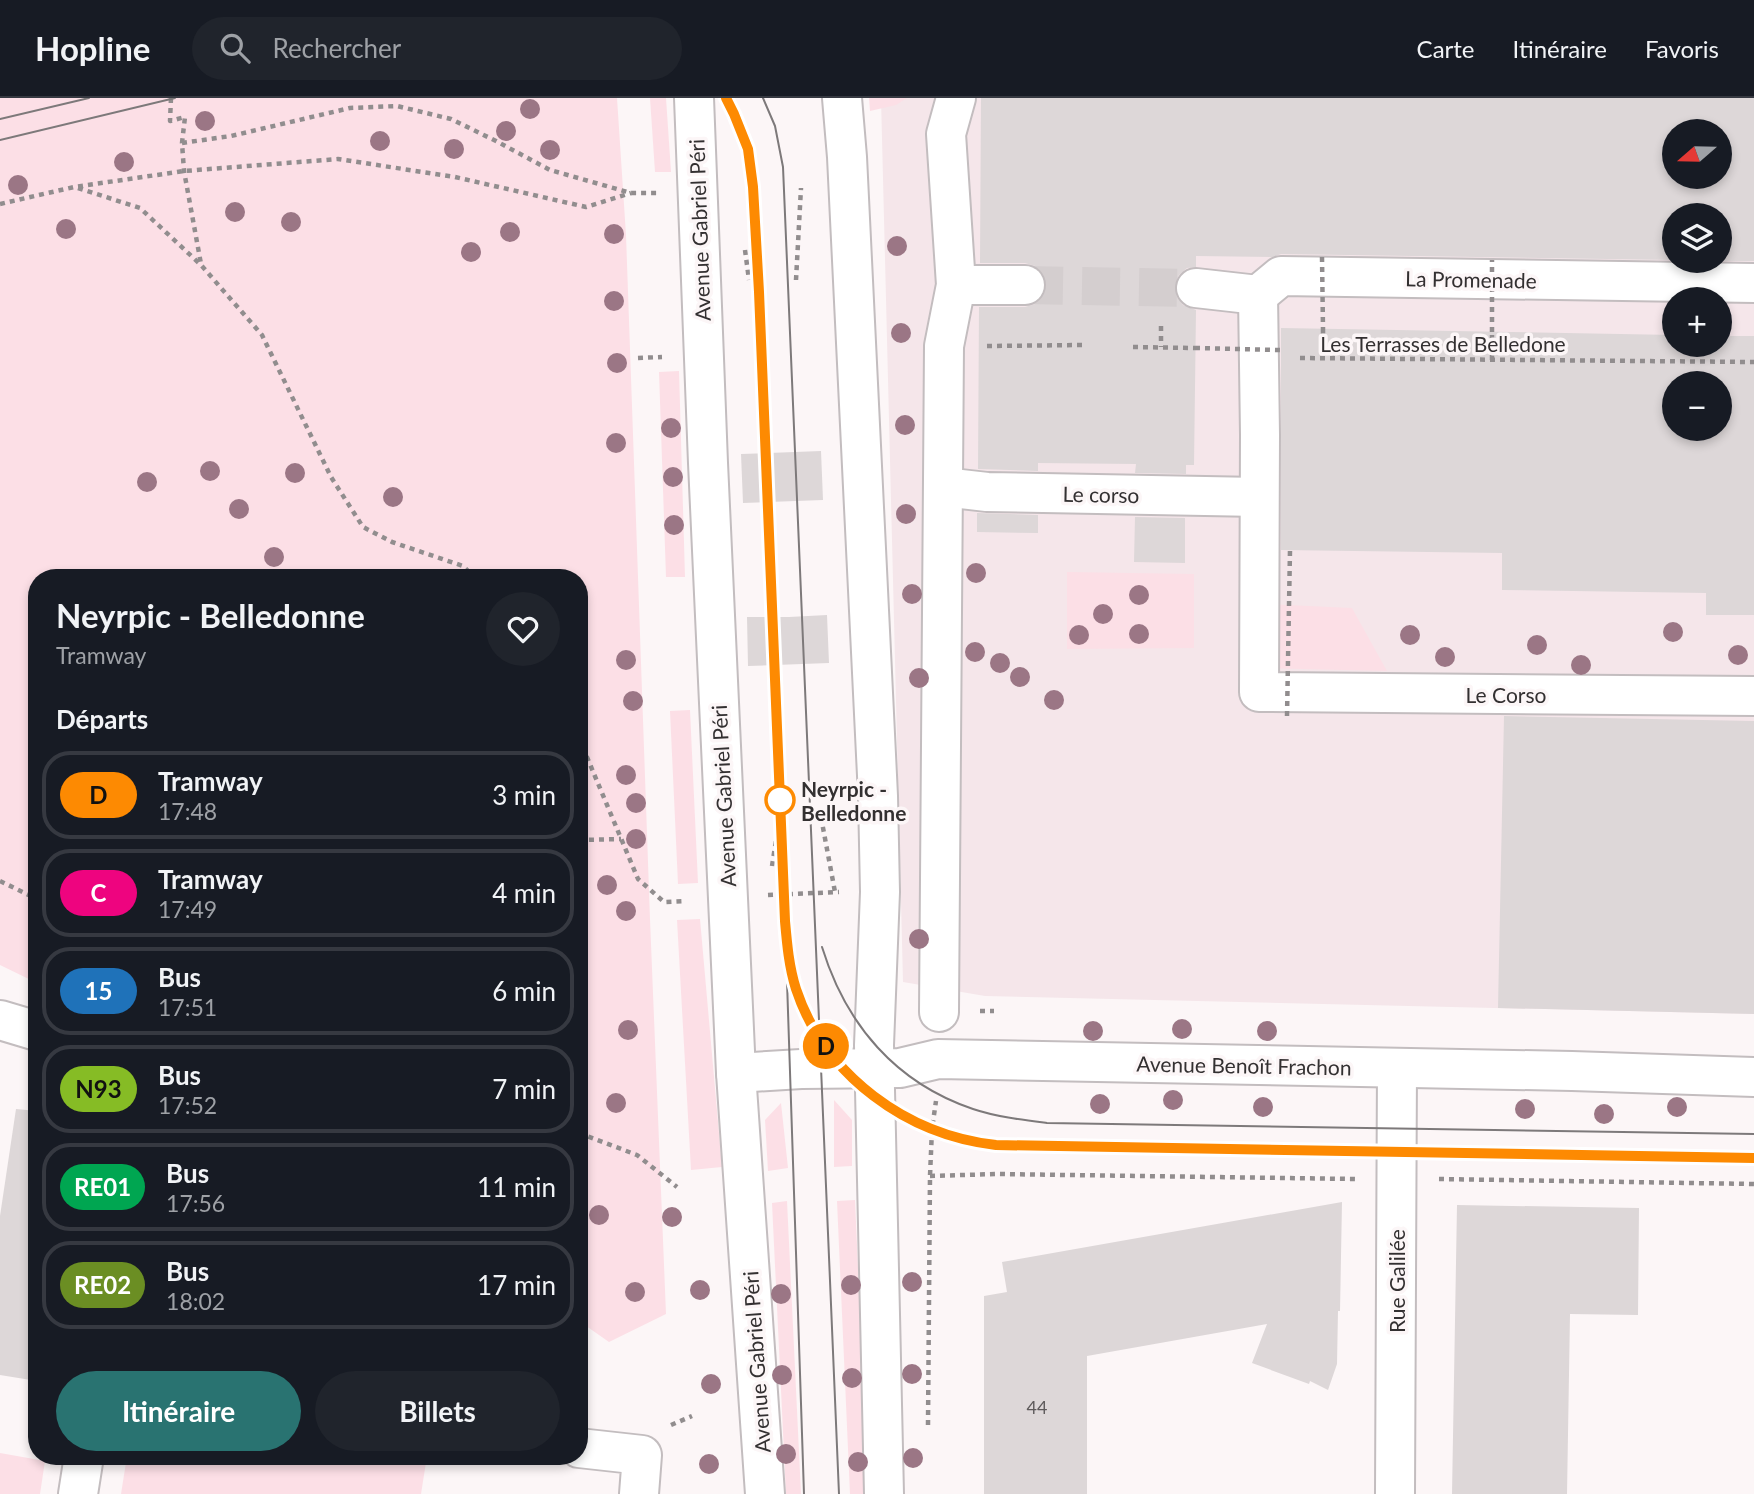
<!DOCTYPE html>
<html lang="fr">
<meta charset="utf-8">
<style>
body{margin:0;font-family:Lato,sans-serif;background:#20242c;color:#f1f3f6;height:100vh;display:flex;flex-direction:column;font-size:26px;white-space:nowrap}
*{box-sizing:border-box;margin:0}
p{font-size:23px;color:#9ea1a6}
.icon{flex:none;width:38px;height:38px;fill:none;stroke:currentColor;stroke-width:2;stroke-linecap:round;stroke-linejoin:round}
.map{position:relative;flex:1;overflow:hidden}
.details{position:absolute;left:28px;top:471px;width:560px;height:896px;display:flex;flex-direction:column;background:#171b24;border-radius:28px;box-shadow:0 4px 10px #0003}
.details>*{flex:none}
.badge{padding:0 14px;border-radius:23px;font-size:24px;line-height:46px}
.needle{width:46px;rotate:250deg}
.buttons{position:absolute;left:1662px;top:21px;display:grid;gap:14px}
.buttons a{display:grid;place-items:center;width:70px;height:70px;border-radius:50%;background:#171b24;box-shadow:0 4px 10px #0003;font-size:35px}
.map>.badge{position:absolute;translate:-50% -50%;box-shadow:0 0 0 4px #fff}
h2{padding:0 28px;font-size:26px;line-height:63px}
.round{display:grid;place-items:center;flex:none;width:74px;height:74px;border-radius:37px;background:#20242c}
.summary{display:flex;align-items:center;justify-content:space-between;height:119px;padding:0 28px}
h1{font-size:33px;font-weight:700;line-height:52px}
.primary-button{display:flex;gap:14px;margin-top:auto;padding:14px 28px}
.primary-button a{flex:1;height:80px;border-radius:42px;background:#297371;color:#fff;font-size:28px;font-weight:700;line-height:80px;text-align:center}
.primary-button a+a{background:#20242c;color:#f1f3f6}
ul{padding:0;list-style:none}
li{display:flex;align-items:center;gap:21px;height:88px;margin:0 14px 10px;padding:0 14px;border:4px solid #363941;border-radius:28px}
li div{flex:1}
li b{display:block;font-size:26px}
li em{font-style:normal}
li .badge{min-width:77px;font-weight:700;text-align:center}
header{display:flex;align-items:center;gap:42px;box-sizing:border-box;height:98px;padding:0 35px;background:#171b24;border-bottom:2px solid #363941}
header strong{font-size:33px}
nav{display:flex;gap:38px;margin-inline-start:auto;font-size:24px}
.search{width:490px;height:63px;background:#20242c;display:flex;align-items:center;gap:18px;box-sizing:border-box;padding:0 24px;border-radius:38px;color:#9ea1a6;font-size:26px}
.map>svg:first-child{display:block}
</style>
<header>
<strong>Hopline</strong>
<div class="search"><svg class="icon" aria-label="search" viewBox="0 0 24 24"><circle cx="10" cy="10" r="6"/><path d="M15 15l6 6"/></svg>Rechercher</div>
<nav><a>Carte</a><a>Itinéraire</a><a>Favoris</a></nav>
</header>
<div class="map">
<svg width="1754" height="1396" viewBox="0 0 1754 1396">
<rect width="100%" height="100%" fill="#fcf6f7"/>
<path fill="#f5e6ea" fill-rule="evenodd" d="M881,0h873v916l-769,-18 -82,-14zM1675,33h45v46h-45zM1675,117h45v46h-45zM1675,201h45v46h-45zM1675,285h45v46h-45z"/>
<g fill="#fcdfe6">
<polygon points="0,0 617,0 626,137 650,821 666,1216 609,1244 579,1223 579,480 37,480 37,885 0,867"/>
<polygon points="650,0 666,0 671,74 655,74"/>
<polygon points="869,0 907,0 896,7 870,13"/>
<polygon points="679,273 685,479 666,479 659,274"/>
<polygon points="1067,474 1194,476 1194,550 1067,551"/>
<polygon points="1262,506 1352,510 1387,573 1261,570"/>
<polygon points="690,612 698,785 678,786 670,613"/>
<polygon points="700,821 722,1069 691,1072 677,822"/>
<polygon points="834,1002 852,1022 852,1068 834,1069"/>
<polygon points="781,1005 788,1070 768,1073 765,1022"/>
<polygon points="855,1102 868,1396 850,1396 837,1103"/>
<polygon points="787,1103 801,1396 786,1396 772,1105"/>
<polygon points="0,1355 45,1363 40,1396 0,1396"/>
<polygon points="127,1358 427,1358 421,1396 121,1396"/>
</g>
<g fill="#ddd7d8" fill-rule="evenodd">
<path d="M981,0h773v163h-34v-46h-45v45l-394,-6 -8,3 -77,-1v11l-9,1 -8,7 -5,11 2,10 7,9 13,5 -2,155h-8v9l-51,-1 1,-9 -98,-1v8l-60,-2 1,-162h46l10,-3 9,-8 3,-10 -3,-11 -9,-9 -10,-3h-45zM1675,33h45v46h-45z"/>
<path d="M1281,230l394,7v10h45v-9h34v279h-48v-22l-204,-3v-37l-221,-3zM1675,285h45v46h-45z"/>
<polygon points="821,353 823,402 743,405 741,356"/>
<polygon points="977,415 1038,417 1038,435 977,434"/>
<polygon points="1135,419 1185,420 1185,465 1134,464"/>
<polygon points="827,517 829,565 748,568 747,519 789,519"/>
<polygon points="1504,618 1754,623 1754,916 1498,910"/>
<polygon points="16,1011 37,1013 37,1283 0,1277 0,1118"/>
<polygon points="1342,1104 1340,1213 1338,1213 1337,1266 1328,1292 1310,1283 1309,1286 1252,1265 1267,1226 1087,1258 1087,1396 984,1396 984,1198 1007,1194 1002,1164"/>
<polygon points="1457,1107 1639,1110 1638,1217 1570,1216 1567,1396 1452,1396"/>
</g>
<g fill="none" stroke-linecap="round" stroke-linejoin="round">
<polyline stroke="#d4cecf" stroke-width="38" stroke-dasharray="38 19" stroke-linecap="butt" points="1025,187 1196,190"/>
<defs>
<g id="minor">
<polyline points="956,187 1025,187"/>
<polyline points="1196,190 1258,197 1281,178 1754,185"/>
<polyline points="1258,197 1260,337 1259,594 1754,598"/>
<polyline points="943,389 987,394 1259,399"/>
<polyline points="939,914 944,248 956,187 946,36 956,0"/>
<polyline points="0,922 37,933"/>
<polyline points="736,975 801,971 900,970 938,961 1572,973 1754,979"/>
<polyline points="579,1350 642,1357 639,1396"/>
<polyline points="78,1396 84,1358"/>
<polyline points="1395,1396 1397,970"/>
</g>
<g id="major">
<polyline points="694,0 708,365 736,975 765,1396"/>
<polyline points="842,0 847,59 878,698 880,794 874,947 884,1396"/>
</g>
</defs>
<use href="#minor" stroke="#c3bdbf" stroke-width="42"/>
<use href="#major" stroke="#c3bdbf" stroke-width="42"/>
<g stroke="#918d8e" stroke-width="4.5" stroke-dasharray="5 5" stroke-linecap="butt">
<polyline points="171,0 170,23 185,19 182,45 184,73 201,166"/>
<polyline points="182,45 231,38 350,10 397,8 451,21 496,43 550,72 631,95 657,95"/>
<polyline points="78,90 140,110 201,167 262,237 331,379 363,429 392,444 463,468 475,480"/>
<polyline points="0,106 74,89 184,73 338,61 455,79 586,109 631,95"/>
<polyline points="745,152 749,182"/>
<polyline points="796,182 801,90"/>
<polyline points="1161,228 1161,249"/>
<polyline points="1323,231 1323,260"/>
<polyline points="987,248 1084,247"/>
<polyline points="1133,249 1195,250"/>
<polyline points="638,260 662,259"/>
<polyline points="1300,260 1754,264"/>
<polyline points="1492,262 1492,234"/>
<polyline points="579,640 638,781 664,804 686,803"/>
<polyline points="821,719 835,794"/>
<polyline points="579,742 621,741"/>
<polyline points="772,768 777,736"/>
<polyline points="0,783 37,801"/>
<polyline points="768,797 839,794"/>
<polyline points="980,913 994,913"/>
<polyline points="579,1035 637,1057 677,1089"/>
<polyline points="930,1078 997,1076 1356,1081"/>
<polyline points="1439,1081 1754,1086"/>
<polyline points="671,1327 692,1318"/>
<polyline points="928,1327 930,1078 932,1031 936,1003"/>
</g>
<use href="#minor" stroke="#fff" stroke-width="38"/>
<use href="#major" stroke="#fff" stroke-width="38"/>
<g stroke="#7d797a" stroke-width="2">
<path d="M726,0c8,16 17,33 22,51 7,28 6,59 8,88l29,684 19,573"/>
<polyline points="763,0 775,28 783,69 839,1396"/>
<polyline points="0,21 89,0"/>
<polyline points="0,42 175,0"/>
<path d="M822,849c24,78 74,136 151,162 24,8 50,11 74,14l707,11"/>
<path d="M792,875c21,89 101,155 190,170 19,4 40,3 59,4l713,11"/>
</g>
<g stroke="#918d8e" stroke-width="4.5" stroke-dasharray="5 5" stroke-linecap="butt">
<polyline points="1322,159 1323,231"/>
<polyline points="1492,234 1492,162"/>
<polyline points="1195,250 1280,252"/>
<polyline points="1287,618 1290,452"/>
</g>
</g>
<g fill="#9b7685">
<circle cx="530" cy="11" r="10"/>
<circle cx="205" cy="23" r="10"/>
<circle cx="506" cy="33" r="10"/>
<circle cx="380" cy="43" r="10"/>
<circle cx="454" cy="51" r="10"/>
<circle cx="550" cy="52" r="10"/>
<circle cx="124" cy="64" r="10"/>
<circle cx="18" cy="87" r="10"/>
<circle cx="235" cy="114" r="10"/>
<circle cx="291" cy="124" r="10"/>
<circle cx="66" cy="131" r="10"/>
<circle cx="510" cy="134" r="10"/>
<circle cx="614" cy="136" r="10"/>
<circle cx="897" cy="148" r="10"/>
<circle cx="471" cy="154" r="10"/>
<circle cx="614" cy="203" r="10"/>
<circle cx="901" cy="235" r="10"/>
<circle cx="617" cy="265" r="10"/>
<circle cx="905" cy="327" r="10"/>
<circle cx="671" cy="330" r="10"/>
<circle cx="616" cy="345" r="10"/>
<circle cx="210" cy="373" r="10"/>
<circle cx="295" cy="375" r="10"/>
<circle cx="673" cy="379" r="10"/>
<circle cx="147" cy="384" r="10"/>
<circle cx="393" cy="399" r="10"/>
<circle cx="239" cy="411" r="10"/>
<circle cx="906" cy="416" r="10"/>
<circle cx="674" cy="427" r="10"/>
<circle cx="274" cy="459" r="10"/>
<circle cx="976" cy="475" r="10"/>
<circle cx="912" cy="496" r="10"/>
<circle cx="1139" cy="497" r="10"/>
<circle cx="1103" cy="516" r="10"/>
<circle cx="1673" cy="534" r="10"/>
<circle cx="1139" cy="536" r="10"/>
<circle cx="1079" cy="537" r="10"/>
<circle cx="1410" cy="537" r="10"/>
<circle cx="1537" cy="547" r="10"/>
<circle cx="975" cy="554" r="10"/>
<circle cx="1738" cy="557" r="10"/>
<circle cx="1445" cy="559" r="10"/>
<circle cx="626" cy="562" r="10"/>
<circle cx="1000" cy="565" r="10"/>
<circle cx="1581" cy="567" r="10"/>
<circle cx="1020" cy="579" r="10"/>
<circle cx="919" cy="580" r="10"/>
<circle cx="1054" cy="602" r="10"/>
<circle cx="633" cy="603" r="10"/>
<circle cx="626" cy="677" r="10"/>
<circle cx="636" cy="705" r="10"/>
<circle cx="636" cy="741" r="10"/>
<circle cx="607" cy="787" r="10"/>
<circle cx="626" cy="813" r="10"/>
<circle cx="919" cy="841" r="10"/>
<circle cx="1182" cy="931" r="10"/>
<circle cx="628" cy="932" r="10"/>
<circle cx="1093" cy="933" r="10"/>
<circle cx="1267" cy="933" r="10"/>
<circle cx="1173" cy="1002" r="10"/>
<circle cx="616" cy="1005" r="10"/>
<circle cx="1100" cy="1006" r="10"/>
<circle cx="1263" cy="1009" r="10"/>
<circle cx="1677" cy="1009" r="10"/>
<circle cx="1525" cy="1011" r="10"/>
<circle cx="1604" cy="1016" r="10"/>
<circle cx="599" cy="1117" r="10"/>
<circle cx="672" cy="1119" r="10"/>
<circle cx="912" cy="1184" r="10"/>
<circle cx="851" cy="1187" r="10"/>
<circle cx="700" cy="1192" r="10"/>
<circle cx="635" cy="1194" r="10"/>
<circle cx="781" cy="1196" r="10"/>
<circle cx="912" cy="1276" r="10"/>
<circle cx="782" cy="1277" r="10"/>
<circle cx="852" cy="1280" r="10"/>
<circle cx="711" cy="1286" r="10"/>
<circle cx="786" cy="1356" r="10"/>
<circle cx="913" cy="1360" r="10"/>
<circle cx="858" cy="1364" r="10"/>
<circle cx="709" cy="1366" r="10"/>
</g>
<g fill="none" stroke-linecap="round" stroke-linejoin="round">
<defs>
<path id="line" d="M726,0l8,16 14,35 5,38 6,105 26,629c2,23 4,46 11,68 29,87 111,146 200,156l758,13"/>
</defs>
<use href="#line" stroke="#fff" stroke-width="16"/>
<use href="#line" stroke="#fd8a02" stroke-width="10"/>
</g>
<circle fill="#fff" stroke="#fd8a02" stroke-width="3.5" cx="780" cy="702" r="14"/>
<g text-anchor="middle" dominant-baseline="central" stroke-width="7" stroke-linejoin="round" paint-order="stroke">
<g font-size="18" fill="#5e5a5b">
<text x="1037" y="1309">44</text>
</g>
<g font-size="21" fill="#333031" stroke="#fcf6f7">
<text transform="translate(699 132) rotate(-92)">Avenue Gabriel Péri</text>
<text transform="translate(1471 181) rotate(1)">La Promenade</text>
<text x="1443" y="245">Les Terrasses de Belledone</text>
<text transform="translate(1101 396) rotate(1)">Le corso</text>
<text x="1506" y="596">Le Corso</text>
<text transform="translate(723 698) rotate(-93)">Avenue Gabriel Péri</text>
<text transform="translate(1244 967) rotate(1)">Avenue Benoît Frachon</text>
<text transform="translate(1396 1183) rotate(-90)">Rue Galilée</text>
<text transform="translate(756 1264) rotate(-94)">Avenue Gabriel Péri</text>
</g>
<g font-size="21" font-weight="bold" fill="#333031" stroke="#fcf6f7" text-anchor="start">
<text x="801" y="690">Neyrpic -<tspan x="801" dy="24">Belledonne</tspan></text>
</g>
</g>
</svg>
<div class="buttons">
<a><svg class="needle" viewBox="-14 -14 28 28"><path d="M0-13l5 13h-10z" fill="#e53935"/><path d="M0 13l5-13h-10z" fill="#9ea1a6"/></svg></a>
<a><svg class="icon" aria-label="layers" viewBox="0 0 24 24"><path d="M12 4l9 5-9 5-9-5zM3 14l9 5 9-5"/></svg></a>
<a>+</a>
<a>−</a>
</div>
<b class="badge" style="left:826px;top:948px;background:#fd8a02;color:#111">D</b>
<section class="details">
<div class="summary"><div><h1>Neyrpic - Belledonne</h1><p>Tramway</p></div><a class="round"><svg class="icon" aria-label="heart" viewBox="0 0 24 24"><path d="M12 20l-8-8c-3-5 5-10 8-4 3-6 11-1 8 4z"/></svg></a></div>
<h2>Départs</h2>
<ul>
<li><span class="badge" style="background:#fd8a02;color:#111">D</span><div><b>Tramway</b><p>17:48</p></div><em>3 min</em></li>
<li><span class="badge" style="background:#ee047f;color:#fff">C</span><div><b>Tramway</b><p>17:49</p></div><em>4 min</em></li>
<li><span class="badge" style="background:#1f72b9;color:#fff">15</span><div><b>Bus</b><p>17:51</p></div><em>6 min</em></li>
<li><span class="badge" style="background:#86bc25;color:#111">N93</span><div><b>Bus</b><p>17:52</p></div><em>7 min</em></li>
<li><span class="badge" style="background:#00a651;color:#fff">RE01</span><div><b>Bus</b><p>17:56</p></div><em>11 min</em></li>
<li><span class="badge" style="background:#6b8e23;color:#fff">RE02</span><div><b>Bus</b><p>18:02</p></div><em>17 min</em></li>
</ul>
<div class="primary-button"><a>Itinéraire</a><a>Billets</a></div>
</section>
</div>
